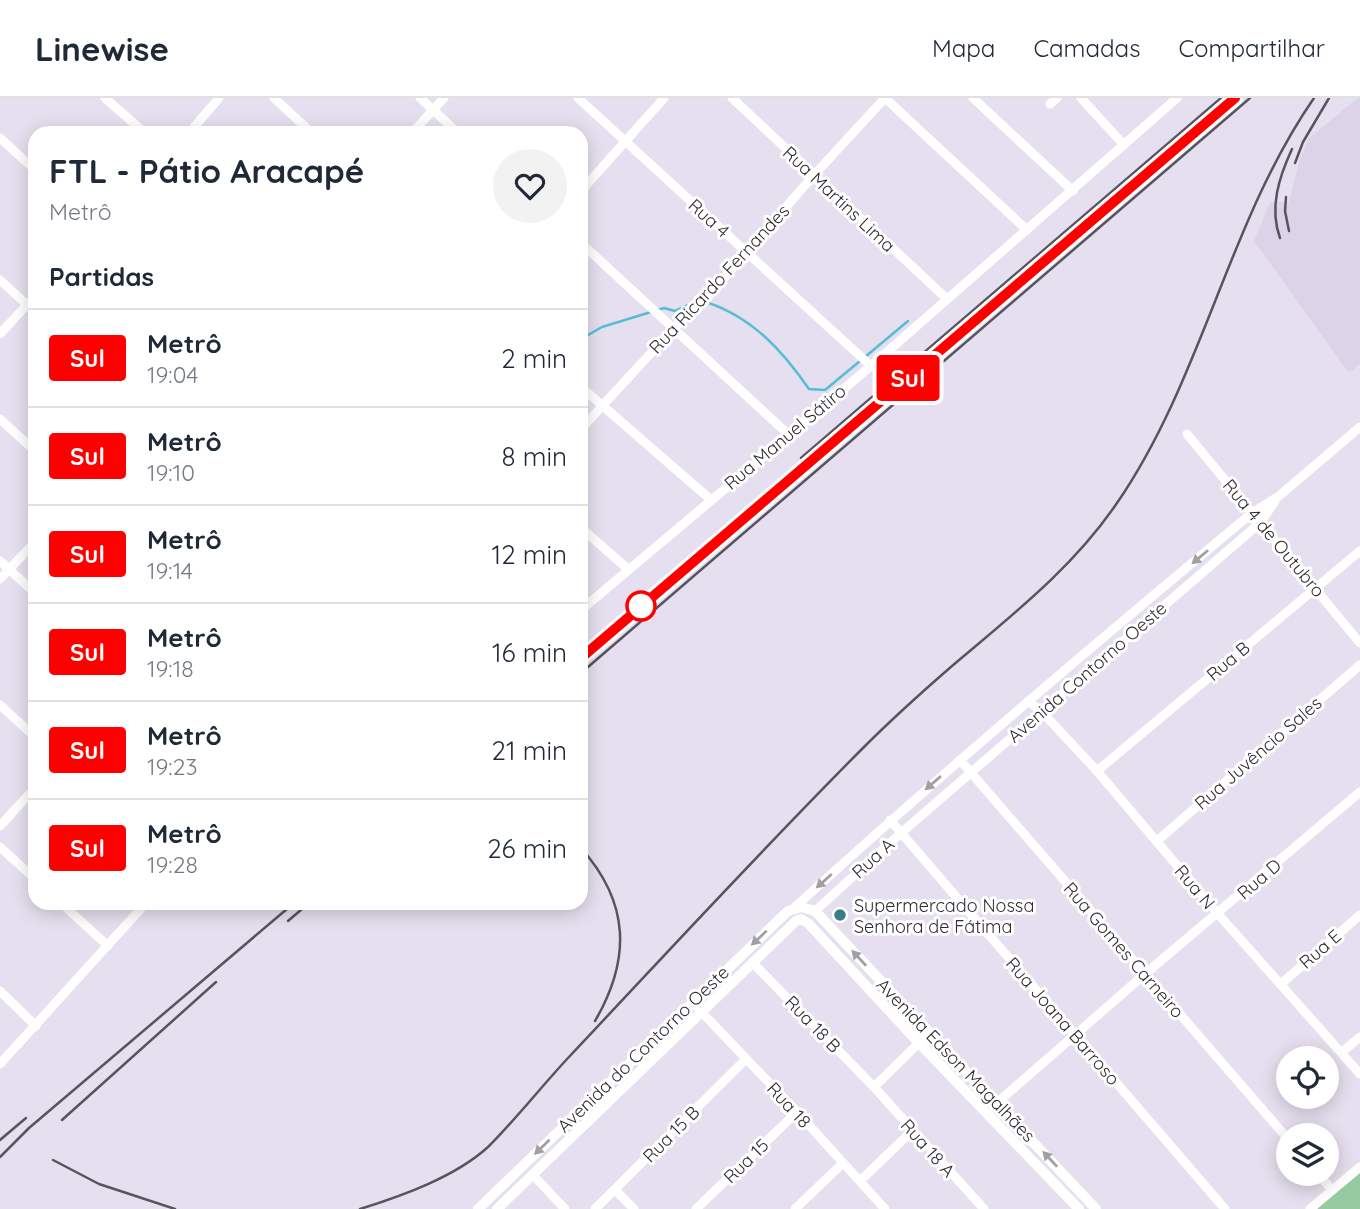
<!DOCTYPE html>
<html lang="pt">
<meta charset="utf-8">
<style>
body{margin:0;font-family:Quicksand,sans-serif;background:#f2f2f3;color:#1f2937;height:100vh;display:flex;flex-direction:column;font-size:26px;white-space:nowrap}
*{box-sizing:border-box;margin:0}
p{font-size:23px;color:#747a83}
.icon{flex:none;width:38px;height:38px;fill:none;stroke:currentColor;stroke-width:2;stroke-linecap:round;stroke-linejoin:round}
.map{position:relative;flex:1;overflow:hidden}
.details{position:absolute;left:28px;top:28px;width:560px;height:784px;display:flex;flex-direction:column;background:#fff;border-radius:21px;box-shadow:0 4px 18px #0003}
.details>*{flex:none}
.badge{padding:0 14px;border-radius:5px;font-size:24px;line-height:46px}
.fabs{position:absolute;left:1276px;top:948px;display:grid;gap:14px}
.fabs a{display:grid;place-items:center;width:63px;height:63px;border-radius:50%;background:#fff;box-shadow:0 4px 18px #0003;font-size:35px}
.map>.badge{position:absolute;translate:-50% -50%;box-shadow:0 0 0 4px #fff}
h2{padding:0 21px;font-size:26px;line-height:63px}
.round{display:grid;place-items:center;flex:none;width:74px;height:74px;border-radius:37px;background:#f2f2f3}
.headline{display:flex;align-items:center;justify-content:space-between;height:119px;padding:0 21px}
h1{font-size:33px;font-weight:700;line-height:52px}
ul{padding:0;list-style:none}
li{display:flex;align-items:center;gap:21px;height:98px;padding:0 21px;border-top:2px solid #e0e1e3}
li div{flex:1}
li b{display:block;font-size:26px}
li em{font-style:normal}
li .badge{min-width:77px;font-weight:700;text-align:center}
header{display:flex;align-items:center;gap:42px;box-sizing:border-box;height:98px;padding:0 35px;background:#fff;border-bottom:2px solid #e0e1e3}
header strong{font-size:33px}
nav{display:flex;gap:38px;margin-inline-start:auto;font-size:24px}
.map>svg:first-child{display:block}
</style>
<header>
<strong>Linewise</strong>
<nav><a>Mapa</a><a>Camadas</a><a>Compartilhar</a></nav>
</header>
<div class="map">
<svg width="1360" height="1111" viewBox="0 0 1360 1111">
<rect width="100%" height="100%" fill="#e6dfef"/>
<polygon fill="#dcd3e9" points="1358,0 1360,0 1360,266 1349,275 1254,143 1270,104 1289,104 1299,64 1309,40"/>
<polygon fill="#96caa1" points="1360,1074 1360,1111 1317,1111"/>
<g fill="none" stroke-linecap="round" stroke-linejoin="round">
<g stroke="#56bdd6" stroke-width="2.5">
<path d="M706,204c46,15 76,48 103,87l16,1 35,-29"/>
<polyline points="657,212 664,210 675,213 699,202"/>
<polyline points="581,241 602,229 651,214"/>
<polyline points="865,259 908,223"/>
</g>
<g stroke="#fff" stroke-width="9">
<polyline points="105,0 145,35"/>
<polyline points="274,0 312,35"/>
<polyline points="420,0 458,35"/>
<polyline points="578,0 871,268"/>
<polyline points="732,0 947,201"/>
<polyline points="885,0 1027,132"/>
<polyline points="973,0 1073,93"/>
<polyline points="1081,0 1124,47"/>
<polyline points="1050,6 1057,0"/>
<polyline points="189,35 219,0"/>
<polyline points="412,35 444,0"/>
<polyline points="0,40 35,72"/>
<polyline points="581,93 664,0"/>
<polyline points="581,145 788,336"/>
<polyline points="0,182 35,214"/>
<polyline points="0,236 35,198"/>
<polyline points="581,289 710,401"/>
<polyline points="0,321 35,353"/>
<polyline points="581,331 674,230 704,203 814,77 885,0"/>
<polyline points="1187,336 1360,545"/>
<polyline points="581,430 628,471"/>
<polyline points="0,463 35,495"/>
<polyline points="0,481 35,444"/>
<polyline points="581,512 871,268 1177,0"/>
<polyline points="1028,603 1042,614 1097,673 1218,816 1360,976"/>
<polyline points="0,607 35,639"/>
<polyline points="960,662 1288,1041"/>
<polyline points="1097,673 1360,453"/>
<polyline points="890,722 1225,1111"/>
<polyline points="0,728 35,690"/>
<polyline points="1157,743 1360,567"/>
<polyline points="0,749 35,781"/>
<polyline points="61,805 108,848"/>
<path d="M794,810c149,-136 303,-266 458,-395l27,-17 81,-69"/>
<polyline points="815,813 901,735 1261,424 1275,403"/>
<polyline points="752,864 874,989 984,1111"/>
<polyline points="1281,886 1360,817"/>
<polyline points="0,893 36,928"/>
<polyline points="692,904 797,1014 885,1111"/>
<polyline points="1342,954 1360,939"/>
<polyline points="0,966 146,805"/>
<polyline points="874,989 929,935"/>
<polyline points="998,1004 1145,876 1360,694"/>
<polyline points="1318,1076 1332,1092"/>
<polyline points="533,1077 565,1111"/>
<polyline points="860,1083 912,1033"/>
<polyline points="615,1092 634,1111"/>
<polyline points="595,1111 746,961"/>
<polyline points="696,1111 797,1014"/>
<polyline points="795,1111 843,1065"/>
<polyline points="1310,1111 1360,1069"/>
</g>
<g stroke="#fff" stroke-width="10">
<polyline points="478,1111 788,813 801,809 815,813 1096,1111"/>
<polyline points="497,1111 796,823 801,821 808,825 919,945 1079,1111"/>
</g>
<g stroke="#57545d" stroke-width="2.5">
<polyline points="1295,65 1303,44 1329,0"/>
<polyline points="1286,99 1285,113 1289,133"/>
<path d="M1280,140c-11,-30 -1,-61 12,-89"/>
<polyline points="801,360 1221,0"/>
<polyline points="581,560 818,357"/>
<polyline points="581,575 1250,0"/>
<path d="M581,750c49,55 50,111 14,173"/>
<polyline points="288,823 309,805"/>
<polyline points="62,1022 216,884"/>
<polyline points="0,1042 26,1020"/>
<polyline points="0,1059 29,1030 294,805"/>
<polyline points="53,1062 99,1086 175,1111"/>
<path d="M360,1111c42,-13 95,-32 128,-62 28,-28 53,-60 80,-89 98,-104 195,-210 296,-311 28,-28 58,-55 88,-81 60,-51 121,-98 165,-163 86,-125 111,-281 197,-405"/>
</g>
</g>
<defs><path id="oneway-solid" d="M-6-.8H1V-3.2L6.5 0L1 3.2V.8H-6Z" transform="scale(1.75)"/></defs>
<g fill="#a1a0a3">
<use href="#oneway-solid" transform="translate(1200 459) rotate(140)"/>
<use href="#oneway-solid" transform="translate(933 685) rotate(139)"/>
<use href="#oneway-solid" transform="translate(824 783) rotate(138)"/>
<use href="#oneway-solid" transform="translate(759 840) rotate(137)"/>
<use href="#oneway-solid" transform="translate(859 860) rotate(-133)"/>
<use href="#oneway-solid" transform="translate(542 1049) rotate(136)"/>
<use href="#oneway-solid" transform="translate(1050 1061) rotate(-133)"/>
</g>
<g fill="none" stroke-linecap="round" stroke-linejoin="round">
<defs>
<polyline id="line" points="581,560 1235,0"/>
</defs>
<use href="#line" stroke="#fff" stroke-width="16"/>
<use href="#line" stroke="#f00" stroke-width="10"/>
</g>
<circle fill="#fff" stroke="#f00" stroke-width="3.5" cx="641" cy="508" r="14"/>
<circle fill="#387f88" stroke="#fff" stroke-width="2.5" cx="840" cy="817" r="7"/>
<g text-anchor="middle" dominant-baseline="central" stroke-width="6" stroke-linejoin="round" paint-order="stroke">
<g font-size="18" fill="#2f2c33" stroke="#fff">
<text transform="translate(839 101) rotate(43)">Rua Martins Lima</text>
<text transform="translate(709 120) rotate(42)">Rua 4</text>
<text transform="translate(719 181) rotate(-47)">Rua Ricardo Fernandes</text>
<text transform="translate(785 339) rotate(-40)">Rua Manuel Sátiro</text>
<text transform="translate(1274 440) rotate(50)">Rua 4 de Outubro</text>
<text transform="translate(1228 563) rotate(-40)">Rua B</text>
<text transform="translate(1087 574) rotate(-41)">Avenida Contorno Oeste</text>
<text transform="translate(1258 655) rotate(-41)">Rua Juvêncio Sales</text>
<text transform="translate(873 760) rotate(-42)">Rua A</text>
<text transform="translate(1259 781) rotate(-41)">Rua D</text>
<text transform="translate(1195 789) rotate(50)">Rua N</text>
<text transform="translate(1320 851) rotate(-41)">Rua E</text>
<text transform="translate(1124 852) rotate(49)">Rua Gomes Carneiro</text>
<text transform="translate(1063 923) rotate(49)">Rua Joana Barroso</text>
<text transform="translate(813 926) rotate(46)">Rua 18 B</text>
<text transform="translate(643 951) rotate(-44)">Avenida do Contorno Oeste</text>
<text transform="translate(956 962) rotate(46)">Avenida Edson Magalhães</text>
<text transform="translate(789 1007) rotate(47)">Rua 18</text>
<text transform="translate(671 1036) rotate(-45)">Rua 15 B</text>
<text transform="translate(928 1050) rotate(48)">Rua 18 A</text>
<text transform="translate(746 1063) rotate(-44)">Rua 15</text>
</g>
<g font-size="18" fill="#2f2c33" stroke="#fff" text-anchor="start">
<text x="854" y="807">Supermercado Nossa<tspan x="854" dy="21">Senhora de Fátima</tspan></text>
</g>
</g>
</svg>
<div class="fabs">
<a><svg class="icon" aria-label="locate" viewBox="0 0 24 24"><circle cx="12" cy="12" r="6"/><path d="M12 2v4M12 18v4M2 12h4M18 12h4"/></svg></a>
<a><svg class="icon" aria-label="layers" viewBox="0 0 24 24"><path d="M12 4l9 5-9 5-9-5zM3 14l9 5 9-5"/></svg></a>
</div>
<b class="badge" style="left:908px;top:280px;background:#f00;color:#fff">Sul</b>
<section class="details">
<div class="headline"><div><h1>FTL - Pátio Aracapé</h1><p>Metrô</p></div><a class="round"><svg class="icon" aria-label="heart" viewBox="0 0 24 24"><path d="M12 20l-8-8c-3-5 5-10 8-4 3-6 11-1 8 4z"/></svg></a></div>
<h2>Partidas</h2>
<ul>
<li><span class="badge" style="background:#f00;color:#fff">Sul</span><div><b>Metrô</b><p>19:04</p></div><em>2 min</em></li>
<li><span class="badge" style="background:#f00;color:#fff">Sul</span><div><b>Metrô</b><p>19:10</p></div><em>8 min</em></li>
<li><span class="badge" style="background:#f00;color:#fff">Sul</span><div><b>Metrô</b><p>19:14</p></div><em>12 min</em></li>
<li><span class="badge" style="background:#f00;color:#fff">Sul</span><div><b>Metrô</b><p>19:18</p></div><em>16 min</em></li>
<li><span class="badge" style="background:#f00;color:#fff">Sul</span><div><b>Metrô</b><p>19:23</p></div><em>21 min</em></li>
<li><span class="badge" style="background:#f00;color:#fff">Sul</span><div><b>Metrô</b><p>19:28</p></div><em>26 min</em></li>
</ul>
</section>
</div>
